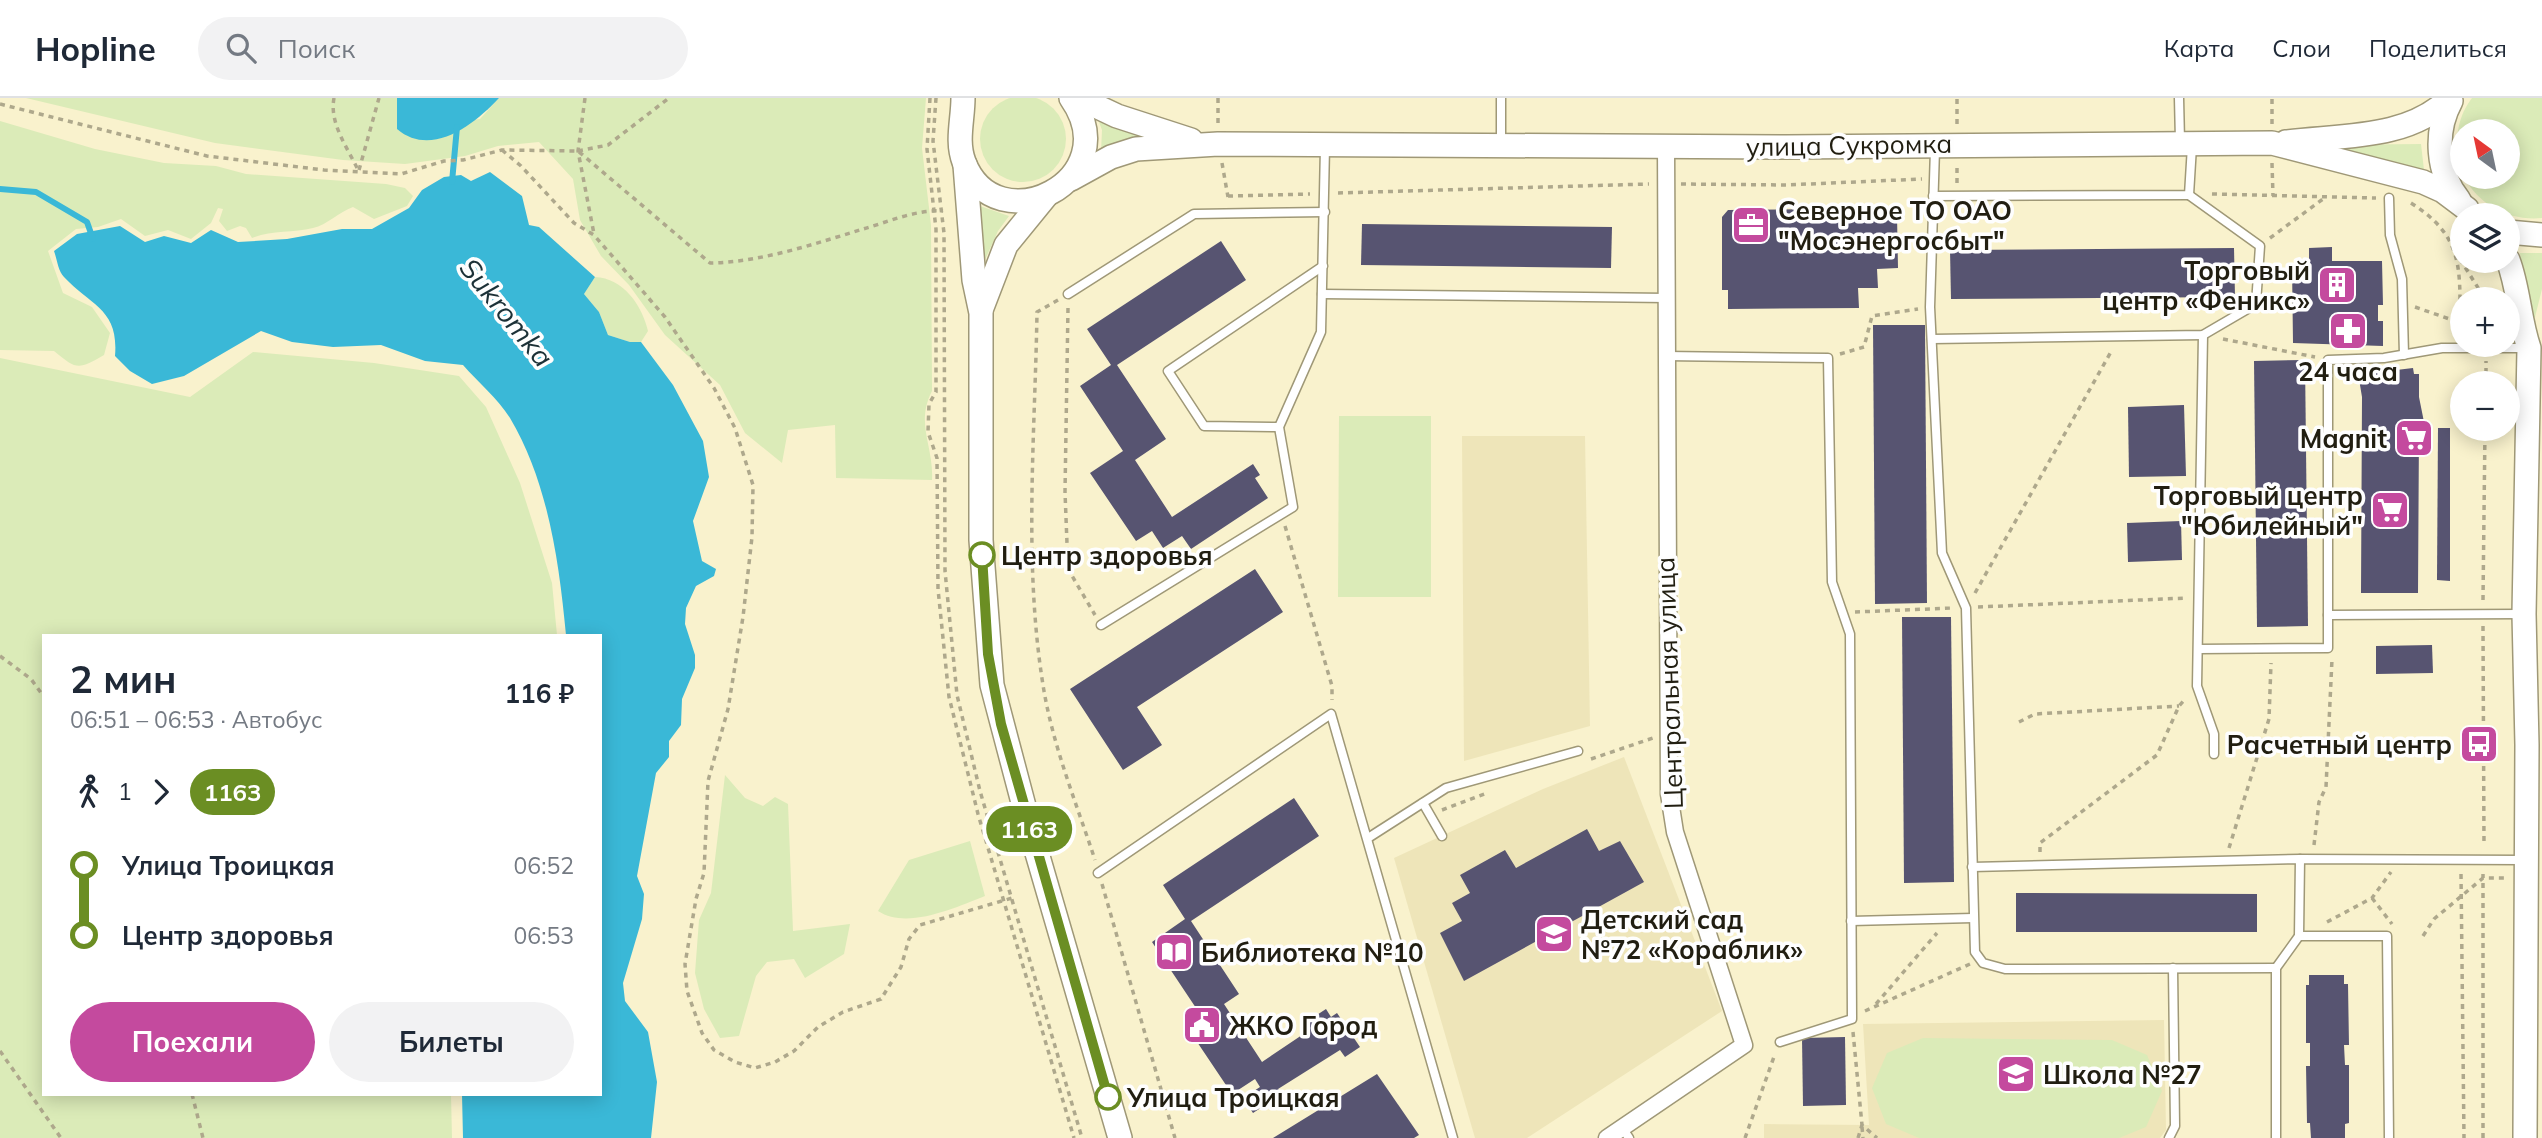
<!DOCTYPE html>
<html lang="ru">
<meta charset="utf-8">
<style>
body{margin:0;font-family:Mulish,sans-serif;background:#f2f2f3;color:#1f2937;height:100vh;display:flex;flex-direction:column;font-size:26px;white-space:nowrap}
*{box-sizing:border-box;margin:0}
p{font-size:23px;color:#747a83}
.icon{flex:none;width:38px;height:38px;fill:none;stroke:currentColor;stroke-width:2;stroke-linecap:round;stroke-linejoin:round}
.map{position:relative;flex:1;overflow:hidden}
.sheet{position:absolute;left:42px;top:536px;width:560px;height:462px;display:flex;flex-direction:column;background:#fff;border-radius:0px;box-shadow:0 4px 18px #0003}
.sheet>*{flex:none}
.badge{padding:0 14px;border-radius:23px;font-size:24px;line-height:46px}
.needle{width:46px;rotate:327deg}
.fabs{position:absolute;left:2450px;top:21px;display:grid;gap:14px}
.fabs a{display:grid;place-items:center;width:70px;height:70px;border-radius:50%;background:#fff;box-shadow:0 4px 18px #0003;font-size:35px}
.map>.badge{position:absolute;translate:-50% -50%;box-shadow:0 0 0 4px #fff}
.legs{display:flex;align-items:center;gap:10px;height:77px;padding:0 28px;font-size:23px}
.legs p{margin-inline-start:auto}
.headline{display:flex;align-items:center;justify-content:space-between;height:119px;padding:0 28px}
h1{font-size:38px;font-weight:700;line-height:52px}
.button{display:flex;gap:14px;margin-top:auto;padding:14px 28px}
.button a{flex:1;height:80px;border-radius:42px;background:#c44a9e;color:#fff;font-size:28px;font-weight:700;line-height:80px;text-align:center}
.button a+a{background:#f2f2f3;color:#1f2937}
ul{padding:0 28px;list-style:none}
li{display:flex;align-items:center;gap:24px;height:70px;font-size:26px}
li i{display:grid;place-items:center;width:10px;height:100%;margin:0 9px;background:currentColor}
li i::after{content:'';width:18px;height:18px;margin:-9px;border:5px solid;border-radius:50%;background:#fff}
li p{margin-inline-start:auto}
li:first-child i{background:linear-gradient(#0000 50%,currentColor 0)}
li:last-child i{background:linear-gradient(currentColor 50%,#0000 0)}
header{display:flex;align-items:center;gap:42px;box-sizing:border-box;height:98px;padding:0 35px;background:#fff;border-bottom:2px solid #e0e1e3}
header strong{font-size:33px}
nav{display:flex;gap:38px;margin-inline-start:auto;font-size:24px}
.search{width:490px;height:63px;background:#f2f2f3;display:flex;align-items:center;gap:18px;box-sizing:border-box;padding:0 24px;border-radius:38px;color:#747a83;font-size:26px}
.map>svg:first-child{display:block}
</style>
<header>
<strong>Hopline</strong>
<div class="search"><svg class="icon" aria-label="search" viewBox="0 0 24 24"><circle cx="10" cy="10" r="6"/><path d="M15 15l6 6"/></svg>Поиск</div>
<nav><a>Карта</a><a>Слои</a><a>Поделиться</a></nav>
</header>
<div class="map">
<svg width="2542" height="1040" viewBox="0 0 2542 1040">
<rect width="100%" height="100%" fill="#f9f2cd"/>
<g fill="#eee5b9">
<polygon points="1462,338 1585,338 1590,628 1464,663"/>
<polygon points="1624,659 1722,913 1527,1040 1475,1040 1394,760 1543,691"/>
<polygon points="2164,922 2166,1032 2160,1040 1764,1040 1764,1026 1869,1027 1863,926"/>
</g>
<g fill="#dbebb8">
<circle cx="1023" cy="41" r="43"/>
<path d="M26,0h371v31l83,-10 19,-21h427l-4,50 9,77 1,166c-17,33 2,55 0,89l-96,-2 -1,-53 -47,5 -6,33 -37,-30 -25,-48 -55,-50 -36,-50 -28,-29 -21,-36 -7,-41 -34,-37 -41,4 -33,10 -60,8 -62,-4 -128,-17z"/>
<path d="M2472,0h70v120c-33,3 -62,-12 -78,-41h44v-46h-46v41c-8,-25 -7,-52 10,-74z"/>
<path d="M0,23l95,28 69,14 52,3 30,8 140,10 19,4 8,8 -6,10 -33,13 -21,-12c-14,5 -26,18 -40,21 -20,5 -42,2 -61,10l-6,-10 -6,-2 -13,5 -8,-10 4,-12 -5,-1 -7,15 -20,16 -23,-9 -23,6 -24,-17 -23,8 -22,2 -28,22 15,42 29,14 18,26 -6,22c-26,15 -27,15 -50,-4l-54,-1z"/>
<polygon points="1099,24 1161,41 1101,54 1102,32"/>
<polygon points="2421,46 2424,72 2322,50 2322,47"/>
<polygon points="980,108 1009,118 998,133 984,164 981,164"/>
<polygon points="2520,155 2542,155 2542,191 2535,219 2529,219"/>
<path d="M595,179c28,1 47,28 53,54l-7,11h-11l-22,-7 -9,-23 -15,-18z"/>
<polygon points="253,254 374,265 459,278 486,309 520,385 552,485 557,537 44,537 44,996 451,996 452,1040 0,1040 0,260 190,299"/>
<polygon points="1339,318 1431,318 1431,499 1338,499"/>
<polygon points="725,677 745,700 763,708 775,699 788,706 793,833 850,826 844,856 805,880 794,861 767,864 756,878 739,938 720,940 704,911 695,875 699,822 711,795"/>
<path d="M970,743l15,55c-31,12 -78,34 -107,15l31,-51z"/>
<polygon points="1923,940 2112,942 2147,957 2162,993 2146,1029 2119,1040 1919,1040 1886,1026 1872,990 1887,955"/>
</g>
<g fill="#3ab8d7">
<path d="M397,0h102c-25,27 -68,60 -102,31z"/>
<path d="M490,74l32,24 7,29 10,2 56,50 -11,17 15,18 9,23 22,7h11l32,43 30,56 6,36 -16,44 9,40 14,8 -2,7 -18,10 -10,22 -1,16 10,31v13l-13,31 -1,26 -12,16v16l-13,16 -19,103 7,18 -2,25 -19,64 2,18 23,31 9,50 -6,56h-188l-1,-44h138v-459h-34c-7,-74 -18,-153 -56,-217 -12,-19 -32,-36 -47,-53l-38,-4 -44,-16 -48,2 -41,-5 -31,-11 -77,45 -32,8 -22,-13 -15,-15c4,-47 -24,-50 -51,-79 -6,-6 -7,-18 -10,-26l23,-17 43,-8 25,16 19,-6 27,7 20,-13 27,12 49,-3 55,-10h30l37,-21 13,-18 22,-13 17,-2 10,6z"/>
</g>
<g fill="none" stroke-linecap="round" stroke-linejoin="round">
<g stroke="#3ab8d7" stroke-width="6">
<polyline points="452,84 457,29"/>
<polyline points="0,91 36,94 87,124 93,141"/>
</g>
</g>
<g fill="#575471">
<polygon points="1820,111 1820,118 1897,117 1898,170 1877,171 1878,190 1858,190 1859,210 1728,211 1728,192 1722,192 1722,119 1728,112"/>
<polygon points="1362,126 1612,129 1611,170 1361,167"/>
<polygon points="1221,143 1246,182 1117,267 1166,341 1135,362 1172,419 1253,366 1260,377 1255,380 1268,400 1191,451 1182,438 1163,450 1152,433 1136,443 1090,375 1123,353 1080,288 1111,267 1087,231"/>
<polygon points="2332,149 2332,163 2382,163 2383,207 2378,207 2378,223 2383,223 2383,248 2293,245 2292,167 2309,167 2309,150"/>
<polygon points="2234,150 2235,199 1951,201 1950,152"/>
<polygon points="1873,227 1925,227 1927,505 1875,506"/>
<polygon points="2305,262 2308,528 2257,529 2254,263"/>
<polygon points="2413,270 2414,276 2419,276 2419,299 2425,329 2419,330 2418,495 2361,495 2362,299 2359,281 2363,276"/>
<polygon points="2184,307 2186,378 2129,379 2128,309"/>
<polygon points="2438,330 2450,330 2450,483 2437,482"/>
<polygon points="2181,423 2182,462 2128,464 2127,425"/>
<polygon points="1255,471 1283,514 1137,609 1162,647 1123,672 1070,591"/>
<polygon points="1902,519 1951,519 1954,784 1904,785"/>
<polygon points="2432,547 2433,575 2376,576 2376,548"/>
<polygon points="1294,700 1319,738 1191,823 1239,896 1224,906 1262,964 1308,933 1303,926 1326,911 1331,919 1337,915 1360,949 1345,959 1340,952 1278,991 1282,996 1253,1015 1243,1000 1260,989 1255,981 1232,996 1183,923 1198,913 1152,844 1185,821 1163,787"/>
<polygon points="1587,731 1599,753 1620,743 1644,784 1464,883 1440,835 1462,823 1452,805 1470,795 1460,777 1505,752 1516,770"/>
<polygon points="2016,795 2257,796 2257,834 2016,834"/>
<polygon points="2309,877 2344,877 2344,886 2348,886 2349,947 2344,947 2345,967 2349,967 2349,1025 2345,1026 2345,1040 2311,1040 2310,1025 2307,1025 2306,968 2310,968 2310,945 2306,945 2306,887 2309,887"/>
<polygon points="1845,939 1846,1007 1803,1008 1802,940"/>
<polygon points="1377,976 1419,1037 1414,1040 1273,1040"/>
</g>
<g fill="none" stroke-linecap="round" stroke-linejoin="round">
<defs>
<g id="lane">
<polyline points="2179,0 2180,43"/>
<polyline points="1501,44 1501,0"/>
<polyline points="1935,51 1930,209 1942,455 1966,510 1975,854 1983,865 2005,871 2276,870"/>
<polyline points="1933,98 2189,97 2192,48"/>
<polyline points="2389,100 2390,137 2402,181 2404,257"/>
<polyline points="1068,196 1194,116 1325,114"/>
<polyline points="1322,196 1667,200"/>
<polyline points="2203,237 2197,588 2214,636 2214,656"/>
<polyline points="1932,241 2203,237 2256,206 2260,148 2189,97"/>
<polyline points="1665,258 1828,260 1832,484 1850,536 1852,921 1780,944"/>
<polyline points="1279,329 1204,328 1168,273 1323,168"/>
<polyline points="2328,517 2521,516"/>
<polyline points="1101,527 1293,409 1279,329 1321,234 1325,49"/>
<polyline points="2199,551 2328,550 2328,262 2384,260 2442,250 2526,250"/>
<polyline points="1423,705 1442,738"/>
<polyline points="1368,740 1446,690 1578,653"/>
<polyline points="1972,769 2300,761 2523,762"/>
<polyline points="1098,775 1331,616 1453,1040"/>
<polyline points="1851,823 1973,820"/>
<polyline points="2299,838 2387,838 2389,1040"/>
<polyline points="1623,1031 1629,1040"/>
<polyline points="2169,1040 2175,1028 2173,870"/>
<polyline points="2276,1040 2276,870 2299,838 2300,761"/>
</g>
<polyline id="street" points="1607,1040 1744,947 1675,734 1669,696 1666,47"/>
<g id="secondary">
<path d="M963,0c0,22 -7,43 1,64 32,84 165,18 107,-64"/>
<polyline points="1079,0 1117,18 1191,42"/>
<path d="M2451,3c-17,31 -14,72 8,99"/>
<path d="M2286,44c55,-7 122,-2 164,-44"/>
<polyline points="965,67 974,182 981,215 981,442 992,587 1030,731 1120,1040"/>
<polyline points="1071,81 1111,59 1136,51 1218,46 1786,49 2272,45 2423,84 2443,93 2467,111"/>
<polyline points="2508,134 2542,137"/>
<path d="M2508,162c11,29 11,59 21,88l-5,266 3,131 -2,393"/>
<polyline points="981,212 1006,147 1046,98"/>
</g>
</defs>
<use href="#lane" stroke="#9f9877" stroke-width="11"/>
<use href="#street" stroke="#9f9877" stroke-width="19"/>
<use href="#secondary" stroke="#9f9877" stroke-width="26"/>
<g stroke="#aea88c" stroke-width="3.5" stroke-dasharray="5 5" stroke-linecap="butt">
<path d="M334,0c-5,26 14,50 25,74"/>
<polyline points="585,0 578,53 594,136"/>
<polyline points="930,0 927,51 936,131 936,294 929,306 928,334 937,360 938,491 949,599 978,716 1074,1040"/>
<polyline points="936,0 933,43 944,135 945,473 957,597 980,693 1082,1040"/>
<polyline points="1218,0 1218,26"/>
<path d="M0,6l207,52 117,14 77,4 43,-13 19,-1 39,-10 76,1 132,112c52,-1 104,-19 153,-34 25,-7 54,-20 80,-18"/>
<polyline points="1957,26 1957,0"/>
<polyline points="2272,26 2272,0"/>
<polyline points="502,52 521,68 574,125 594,137 665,219 714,290 735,330 753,387 752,439 743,519 728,611 708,683 704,775 696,801 685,866 687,893 702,935 714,952 735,964 755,970 775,964 794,953 818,929 843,914 881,901 901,869 909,841 920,827 1012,800"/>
<polyline points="578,53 608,47 669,0"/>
<polyline points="1222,65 1228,99"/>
<polyline points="2272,65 2273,98"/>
<polyline points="359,72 379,0"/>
<polyline points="1957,85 1957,69"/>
<polyline points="1681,86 1786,87 1922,81"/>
<polyline points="1338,95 1649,86"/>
<polyline points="2212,96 2376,100"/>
<polyline points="1228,98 1310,96"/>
<path d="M2411,105c52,33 49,64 49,120"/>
<polyline points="2270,140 2323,101"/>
<polyline points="2460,161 2485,201"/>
<path d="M1058,202l-21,12c-2,126 -14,255 7,379 10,58 33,114 51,169"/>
<polyline points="2415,209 2461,225"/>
<polyline points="1068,210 1065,394 1068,471 1095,517"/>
<polyline points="2223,241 2315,259"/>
<polyline points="1840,256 1864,249 1872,218 1918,211"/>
<polyline points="2486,285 2486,263"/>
<polyline points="1285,428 1332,588 1332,602"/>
<polyline points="1975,495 2112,252"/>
<polyline points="2483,502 2485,331"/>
<polyline points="1978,509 2187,500"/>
<polyline points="1855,514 1953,510"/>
<polyline points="2483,528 2484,747"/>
<polyline points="0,558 31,581 44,599"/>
<polyline points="2019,624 2035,616 2179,608"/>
<polyline points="1591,661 1653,640"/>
<polyline points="1442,712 1487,695"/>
<polyline points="2314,747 2319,704 2326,689 2332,561"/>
<polyline points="2229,750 2269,621 2271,565"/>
<polyline points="2040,754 2040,745 2157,657 2179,608 2186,600"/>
<polyline points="2461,776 2464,1040"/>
<polyline points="1102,786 1175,1040"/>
<polyline points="2372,800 2392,826"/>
<polyline points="2327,824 2372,800 2391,774"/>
<polyline points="2423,838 2434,821 2483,780 2505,780"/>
<polyline points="1876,906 1937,835"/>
<polyline points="1865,913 1970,866"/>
<polyline points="1853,934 1862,1027 1877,1040"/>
<polyline points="0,953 61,1040"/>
<polyline points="192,996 203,1040"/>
<polyline points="1862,1029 1863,1040"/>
<polyline points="1745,1040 1775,956"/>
<polyline points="1858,1040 1862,1027"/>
<polyline points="2483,1040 2483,776"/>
</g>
<use href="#lane" stroke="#fff" stroke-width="8"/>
<use href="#street" stroke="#fff" stroke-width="16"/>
<use href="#secondary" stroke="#fff" stroke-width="23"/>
</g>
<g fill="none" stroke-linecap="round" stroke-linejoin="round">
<defs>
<polyline id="line-1" points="982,457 988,556 1001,626 1108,999"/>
</defs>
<use href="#line-1" stroke="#fff" stroke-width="16"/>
<use href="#line-1" stroke="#6b8e23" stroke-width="10"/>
</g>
<defs>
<symbol id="office-square" viewBox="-11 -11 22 22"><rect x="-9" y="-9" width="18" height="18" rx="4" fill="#c44a9e" stroke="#fefefe"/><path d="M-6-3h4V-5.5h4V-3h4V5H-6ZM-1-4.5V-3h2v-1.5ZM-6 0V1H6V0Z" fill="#fff"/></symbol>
<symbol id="building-square" viewBox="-11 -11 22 22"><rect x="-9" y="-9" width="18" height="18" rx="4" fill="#c44a9e" stroke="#fefefe"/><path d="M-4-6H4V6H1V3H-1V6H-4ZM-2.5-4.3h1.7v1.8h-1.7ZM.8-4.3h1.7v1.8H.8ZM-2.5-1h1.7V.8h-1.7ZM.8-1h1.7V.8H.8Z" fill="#fff"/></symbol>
<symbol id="pharmacy-square" viewBox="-11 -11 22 22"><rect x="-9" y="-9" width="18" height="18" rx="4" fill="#c44a9e" stroke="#fefefe"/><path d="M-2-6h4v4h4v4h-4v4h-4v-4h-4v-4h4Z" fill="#fff"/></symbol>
<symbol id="supermarket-square" viewBox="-11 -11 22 22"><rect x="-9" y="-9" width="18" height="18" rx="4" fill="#c44a9e" stroke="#fefefe"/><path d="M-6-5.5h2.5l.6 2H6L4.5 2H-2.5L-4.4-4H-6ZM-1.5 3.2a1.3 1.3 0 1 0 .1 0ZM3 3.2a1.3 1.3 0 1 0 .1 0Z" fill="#fff"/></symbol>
<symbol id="bus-square" viewBox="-11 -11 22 22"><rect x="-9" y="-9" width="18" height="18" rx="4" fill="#c44a9e" stroke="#fefefe"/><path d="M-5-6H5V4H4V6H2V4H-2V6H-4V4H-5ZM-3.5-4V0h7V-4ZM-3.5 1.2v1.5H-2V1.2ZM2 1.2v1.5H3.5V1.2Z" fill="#fff"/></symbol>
<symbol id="school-square" viewBox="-11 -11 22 22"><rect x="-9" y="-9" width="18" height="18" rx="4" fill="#c44a9e" stroke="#fefefe"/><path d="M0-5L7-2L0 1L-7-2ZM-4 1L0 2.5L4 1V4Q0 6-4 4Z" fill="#fff"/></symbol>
<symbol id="library-square" viewBox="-11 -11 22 22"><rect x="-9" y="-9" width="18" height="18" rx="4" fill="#c44a9e" stroke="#fefefe"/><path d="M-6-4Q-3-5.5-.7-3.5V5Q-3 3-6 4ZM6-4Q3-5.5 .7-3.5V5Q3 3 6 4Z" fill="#fff"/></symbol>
<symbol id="civic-square" viewBox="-11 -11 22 22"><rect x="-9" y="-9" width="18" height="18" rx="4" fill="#c44a9e" stroke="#fefefe"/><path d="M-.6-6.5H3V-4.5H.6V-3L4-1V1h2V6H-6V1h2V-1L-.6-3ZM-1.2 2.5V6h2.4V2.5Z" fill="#fff"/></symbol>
</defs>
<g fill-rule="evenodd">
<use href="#office-square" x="1729" y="105" width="44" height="44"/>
<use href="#building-square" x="2315" y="165" width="44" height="44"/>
<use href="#pharmacy-square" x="2326" y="211" width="44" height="44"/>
<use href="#supermarket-square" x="2392" y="318" width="44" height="44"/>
<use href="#supermarket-square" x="2368" y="390" width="44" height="44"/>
<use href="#bus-square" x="2457" y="624" width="44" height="44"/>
<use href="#school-square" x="1532" y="814" width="44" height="44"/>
<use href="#library-square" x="1152" y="832" width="44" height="44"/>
<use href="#civic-square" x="1180" y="905" width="44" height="44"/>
<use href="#school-square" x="1994" y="954" width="44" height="44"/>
</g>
<g fill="#fff" stroke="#6b8e23" stroke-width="3.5">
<circle cx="982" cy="457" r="12"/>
<circle cx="1108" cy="999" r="12"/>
</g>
<g text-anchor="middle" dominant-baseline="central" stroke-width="7" stroke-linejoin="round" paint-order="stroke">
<g font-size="26" fill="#211e11" stroke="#fefefe">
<text transform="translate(1849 47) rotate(-1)">улица Сукромка</text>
<text transform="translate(1669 585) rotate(-92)">Центральная улица</text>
</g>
<g font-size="26" font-weight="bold" fill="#211e11" stroke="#fefefe" text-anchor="start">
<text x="1778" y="112">Северное ТО ОАО<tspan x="1778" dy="30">"Мосэнергосбыт"</tspan></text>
<text x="2310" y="172" text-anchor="end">Торговый<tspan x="2310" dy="30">центр «Феникс»</tspan></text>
<text x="2348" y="273" text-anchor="middle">24 часа</text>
<text x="2387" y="340" text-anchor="end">Magnit</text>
<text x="2363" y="397" text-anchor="end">Торговый центр<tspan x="2363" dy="30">"Юбилейный"</tspan></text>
<text x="2452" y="646" text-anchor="end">Расчетный центр</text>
<text x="1581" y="821">Детский сад<tspan x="1581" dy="30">№72 «Кораблик»</tspan></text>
<text x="1201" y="854">Библиотека №10</text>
<text x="1229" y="927">ЖКО Город</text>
<text x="2043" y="976">Школа №27</text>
</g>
<g font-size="26" font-weight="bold" fill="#211e11" stroke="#fefefe" text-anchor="start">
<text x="1001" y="457">Центр здоровья</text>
<text x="1127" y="999">Улица Троицкая</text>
</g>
<g font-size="28" font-style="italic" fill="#1c3137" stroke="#fefefe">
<text transform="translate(507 214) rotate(51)">Sukromka</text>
</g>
</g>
</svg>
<div class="fabs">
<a><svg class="needle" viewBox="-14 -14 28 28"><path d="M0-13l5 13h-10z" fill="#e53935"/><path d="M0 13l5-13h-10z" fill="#747a83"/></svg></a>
<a><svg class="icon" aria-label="layers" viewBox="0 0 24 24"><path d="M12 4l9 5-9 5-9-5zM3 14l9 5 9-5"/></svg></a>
<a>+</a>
<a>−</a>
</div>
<b class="badge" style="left:1029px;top:731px;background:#6b8e23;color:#fff">1163</b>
<section class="sheet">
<div class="headline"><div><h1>2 мин</h1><p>06:51 – 06:53 · Автобус</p></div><b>116 ₽</b></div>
<div class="legs"><svg class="icon" aria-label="walk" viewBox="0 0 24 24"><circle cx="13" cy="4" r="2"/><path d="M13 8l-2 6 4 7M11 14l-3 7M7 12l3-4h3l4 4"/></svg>1<svg class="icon" aria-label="forward" viewBox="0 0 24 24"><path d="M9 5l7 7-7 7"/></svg><b class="badge" style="background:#6b8e23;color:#fff">1163</b></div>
<ul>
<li><i style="color:#6b8e23"></i><b>Улица Троицкая</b><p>06:52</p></li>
<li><i style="color:#6b8e23"></i><b>Центр здоровья</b><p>06:53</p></li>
</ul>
<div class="button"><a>Поехали</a><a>Билеты</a></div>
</section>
</div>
